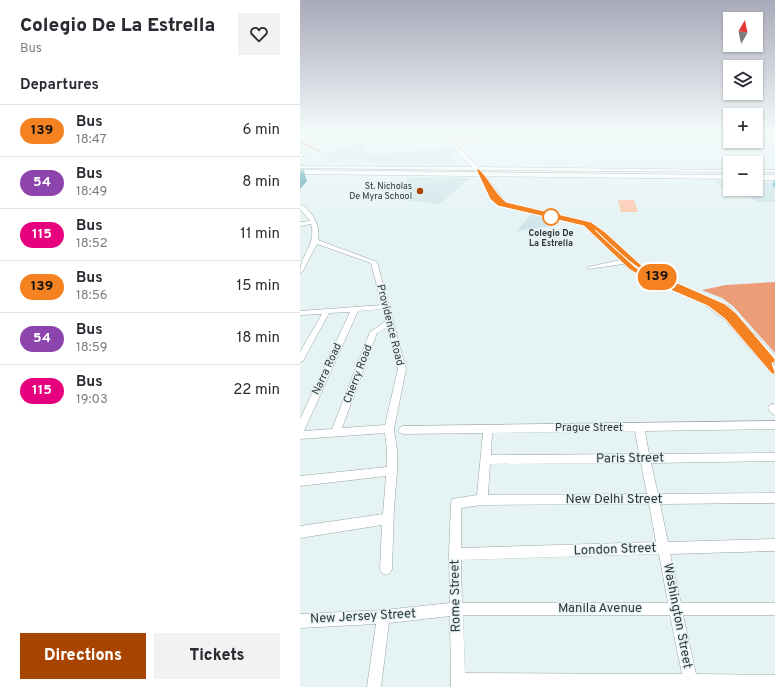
<!DOCTYPE html>
<meta charset="utf-8">
<style>
body{margin:0;font-family:Overpass,sans-serif;background:#f2f2f3;color:#2b2b33;height:100vh;display:flex;flex-direction:column;font-size:15px;white-space:nowrap}
*{box-sizing:border-box;margin:0}
p{font-size:13px;color:#7c7c81}
.icon{flex:none;width:22px;height:22px;fill:none;stroke:currentColor;stroke-width:2;stroke-linecap:round;stroke-linejoin:round}
.map{position:relative;flex:1;overflow:hidden}
.details{display:flex;flex-direction:column;background:#fff;width:300px}
.details>*{flex:none}
.badge{padding:0 8px;border-radius:13px;font-size:14px;line-height:26px}
.needle{width:26px;rotate:9deg}
.tools{position:absolute;left:423px;top:12px;display:grid;gap:8px}
.tools a{display:grid;place-items:center;width:40px;height:40px;border-radius:0px;background:#fff;box-shadow:0 1px 3px #0004;font-size:20px}
.map>.badge{position:absolute;translate:-50% -50%;box-shadow:0 0 0 2px #fff}
h2{padding:0 20px;font-size:15px;line-height:36px}
.round{display:grid;place-items:center;flex:none;width:42px;height:42px;border-radius:0px;background:#f2f2f3}
.overview{display:flex;align-items:center;justify-content:space-between;height:68px;padding:0 20px}
h1{font-size:19px;font-weight:800;line-height:30px}
.button{display:flex;gap:8px;margin-top:auto;padding:8px 20px}
.button a{flex:1;height:46px;border-radius:0px;background:#a64400;color:#fff;font-size:16px;font-weight:800;line-height:46px;text-align:center}
.button a+a{background:#f2f2f3;color:#2b2b33}
ul{padding:0;list-style:none}
li{display:flex;align-items:center;gap:12px;height:52px;padding:0 20px;border-top:1px solid #e1e1e2}
li div{flex:1}
li b{display:block;font-size:15px}
li em{font-style:normal}
li .badge{min-width:44px;font-weight:700;text-align:center}
main{display:flex;flex:1;min-height:0}
.map>svg:first-child{display:block}
</style>
<main>
<section class="details">
<div class="overview"><div><h1>Colegio De La Estrella</h1><p>Bus</p></div><a class="round"><svg class="icon" aria-label="heart" viewBox="0 0 24 24"><path d="M12 20l-8-8c-3-5 5-10 8-4 3-6 11-1 8 4z"/></svg></a></div>
<h2>Departures</h2>
<ul>
<li><span class="badge" style="background:#f58220;color:#111">139</span><div><b>Bus</b><p>18:47</p></div><em>6 min</em></li>
<li><span class="badge" style="background:#8e44ad;color:#fff">54</span><div><b>Bus</b><p>18:49</p></div><em>8 min</em></li>
<li><span class="badge" style="background:#e6007e;color:#fff">115</span><div><b>Bus</b><p>18:52</p></div><em>11 min</em></li>
<li><span class="badge" style="background:#f58220;color:#111">139</span><div><b>Bus</b><p>18:56</p></div><em>15 min</em></li>
<li><span class="badge" style="background:#8e44ad;color:#fff">54</span><div><b>Bus</b><p>18:59</p></div><em>18 min</em></li>
<li><span class="badge" style="background:#e6007e;color:#fff">115</span><div><b>Bus</b><p>19:03</p></div><em>22 min</em></li>
</ul>
<div class="button"><a>Directions</a><a>Tickets</a></div>
</section>
<div class="map">
<svg width="475" height="687" viewBox="0 0 475 687">
<rect width="100%" height="100%" fill="#e5f3f5"/>
<g fill="#d0e5e9">
<polygon points="66,141 64,155 156,148 159,152 148,153 156,163 127,163 123,165 123,163 121,161 116,161 110,165 105,164 106,162 64,162 64,159 26,162 28,153"/>
<polygon points="108,177 171,178 139,204 97,199"/>
<polygon points="415,181 430,181 430,189 456,189 456,182 475,182 475,202 458,202 442,192 429,194"/>
<polygon points="231,214 255,219 249,226 217,231"/>
</g>
<polygon fill="#fec6ac" points="318,200 334,200 338,212 321,212"/>
<polygon fill="#ec9c77" points="475,282 475,353 433,306 422,298 402,290 426,285"/>
<g fill="none" stroke-linecap="round" stroke-linejoin="round">
<polyline stroke="#ea9b75" stroke-width="1.5" points="0,142 19,151"/>
<defs>
<g id="minor">
<polygon points="8,130 20,130 0,133 0,131"/>
<polygon points="72,130 83,130 46,135 44,134"/>
<path d="M147,130h4l1,4 53,-4 -2,1 -51,5 3,6 23,-3v2h-2l-20,3 22,23 252,3v2l-249,-2 25,33 85,19 48,42 15,10 75,32 46,50v8l-3,-1 3,3v9l-3,-1 -48,-55 -18,-13 -1,-2 2,-2 -57,-26 -8,-5 1,2 -1,1h-4l-15,-10 -35,5v-2l32,-7 -13,-14 4,-2 -24,-20 -85,-19c-11,-10 -16,-24 -27,-35l-175,-2v-2l172,1c-11,-11 -23,-22 -25,-37z"/>
<polygon points="0,150 7,151 0,159 0,155 2,152 0,152"/>
<rect x="456" y="170" width="19" height="2"/>
<rect x="456" y="178" width="19" height="2"/>
<path d="M0,204c12,6 21,22 18,36l59,22 29,107 -12,60 3,22v20l-3,37 -2,61 -2,4 -4,2 -4,-2 -2,-4 2,-44 -82,13v-12l83,-12 3,-38 -86,10v-10l87,-9v-16l-2,-18 -85,6v-20l50,-107 -21,1 -26,48 -3,1v-10l22,-38 -22,1v-4l82,-6 -11,-42 -54,-19 -14,27 -3,2c0,-19 17,-28 11,-49l-11,2v-4l10,-1 -10,-12zM83,309l3,12 -16,11 -38,97 -28,2 54,-120zM87,327l11,42 -13,56 -43,3 35,-95z"/>
<polygon points="473,404 475,405 475,415 472,414 468,408 470,405"/>
<path d="M475,421v8l-130,2 4,23 126,-1v8l-124,2 7,31 117,-1v10l-115,1 8,38 107,-3v12l-105,3 11,49h94v12h-92l13,59 79,1v12h-324l-1,-71 -61,7 -8,64h-14l9,-63 -76,4v-14l83,-4 67,-7 -1,-49 2,-51 1,-4 25,-4 6,-62 -80,1 -3,-1 -2,-3 2,-3 3,-1zM335,431l4,23 -148,1 1,-22zM341,463l6,31 -159,1 2,-31zM349,504l7,38 -195,6v-40l21,-3zM359,554l9,49h-206l-1,-43zM163,615h207l12,59 -217,-1z"/>
</g>
<g id="major">
<polygon points="0,170 430,175 430,179 0,174"/>
<rect x="456" y="175" width="19" height="4"/>
</g>
</defs>
<use href="#minor" stroke="#97a4a6" stroke-width="1"/>
<use href="#major" stroke="#97a4a6" stroke-width="1"/>
<use href="#minor" fill="#fff" fill-rule="evenodd"/>
<use href="#major" fill="#fff" fill-rule="evenodd"/>
</g>
<polygon fill="#5ec2d3" points="474,180 475,180 475,188 472,185"/>
<polygon fill="#4c9eac" points="4,171 7,181 0,189 0,175"/>
<polygon fill="#6de1f5" stroke="#4c9eac" points="0,171 4,171 0,175"/>
<linearGradient id="sky" x2="0" y2="1"><stop stop-color="#a9aaba"/><stop offset="0.58" stop-color="#f3fafa"/><stop offset="1" stop-color="#f3fafa" stop-opacity="0"/></linearGradient>
<rect width="475" height="226" fill="url(#sky)"/>
<path fill="#f58220" stroke="#fff" fill-rule="evenodd" d="M176,169h3c11,11 16,24 27,33l85,20 14,10 35,32 15,9 70,31 11,9 39,46v4h-3l3,9v2h-3l-47,-55 -17,-13 -63,-27 -16,-10 -45,-43 -86,-20 -8,-7zM295,230l40,37 15,9 21,9c-35,-14 -49,-30 -76,-55z"/>
<circle fill="#a64400" stroke="#e5f3f5" stroke-width="1.5" cx="120" cy="191" r="4"/>
<circle fill="#fff" stroke="#f58220" stroke-width="2" cx="251" cy="217" r="8"/>
<g text-anchor="middle" dominant-baseline="central" stroke-width="3" stroke-linejoin="round" paint-order="stroke">
<g font-size="9" fill="#313637" stroke="#e5f3f5" text-anchor="end">
<text x="112" y="186">St. Nicholas<tspan x="112" dy="10">De Myra School</tspan></text>
</g>
<g font-size="9" font-weight="bold" fill="#313637" stroke="#e5f3f5">
<text x="251" y="233">Colegio De<tspan x="251" dy="10">La Estrella</tspan></text>
</g>
<g font-size="11" fill="#313637" stroke="#e5f3f5">
<text transform="translate(90 325) rotate(76)">Providence Road</text>
<text transform="translate(27 369) rotate(-65)">Narra Road</text>
<text transform="translate(58 374) rotate(-69)">Cherry Road</text>
<text x="289" y="428">Prague Street</text>
</g>
<g font-size="13" fill="#313637" stroke="#e5f3f5">
<text transform="translate(330 459) rotate(-1)">Paris Street</text>
<text x="314" y="500">New Delhi Street</text>
<text transform="translate(315 550) rotate(-2)">London Street</text>
<text transform="translate(156 596) rotate(-91)">Rome Street</text>
<text x="300" y="609">Manila Avenue</text>
<text transform="translate(377 616) rotate(79)">Washington Street</text>
<text transform="translate(63 617) rotate(-3)">New Jersey Street</text>
</g>
</g>
</svg>
<div class="tools">
<a><svg class="needle" viewBox="-14 -14 28 28"><path d="M0-13l5 13h-10z" fill="#e53935"/><path d="M0 13l5-13h-10z" fill="#7c7c81"/></svg></a>
<a><svg class="icon" aria-label="layers" viewBox="0 0 24 24"><path d="M12 4l9 5-9 5-9-5zM3 14l9 5 9-5"/></svg></a>
<a>+</a>
<a>−</a>
</div>
<b class="badge" style="left:357px;top:277px;background:#f58220;color:#111">139</b>
</div>
</main>
